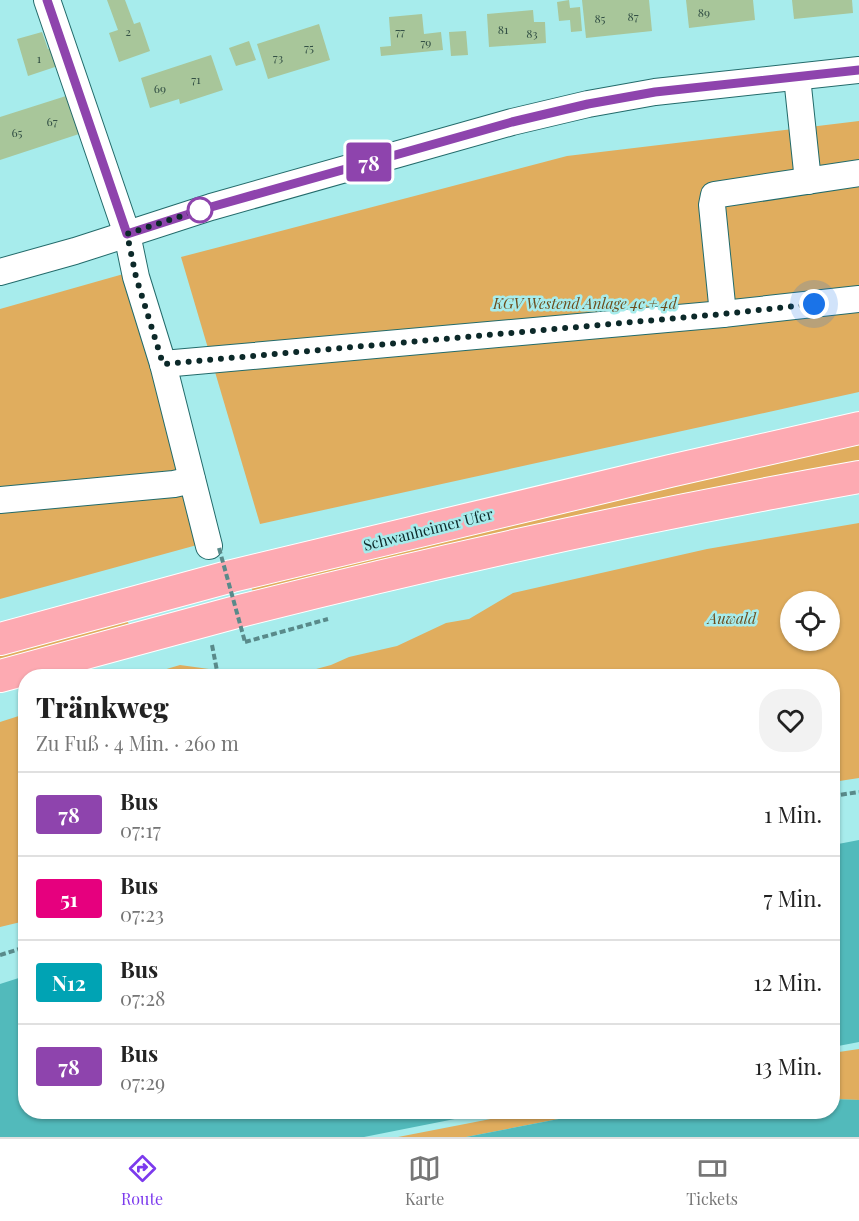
<!DOCTYPE html>
<html lang="de">
<meta charset="utf-8">
<style>
body{margin:0;font-family:"Playfair Display",serif;background:#f2f2f2;color:#222;height:100vh;display:flex;flex-direction:column;font-size:22px;white-space:nowrap}
*{box-sizing:border-box;margin:0}
p{font-size:20px;color:#767676}
.icon{flex:none;width:33px;height:33px;fill:none;stroke:currentColor;stroke-width:2;stroke-linecap:round;stroke-linejoin:round}
.map{position:relative;flex:1;overflow:hidden}
.sheet{position:absolute;left:18px;top:669px;width:822px;height:450px;display:flex;flex-direction:column;background:#fff;border-radius:24px;box-shadow:0 2px 4px #0004}
.sheet>*{flex:none}
.badge{padding:0 12px;border-radius:4px;font-size:21px;line-height:39px}
.buttons{position:absolute;left:780px;top:591px;display:grid;gap:12px}
.buttons a{display:grid;place-items:center;width:60px;height:60px;border-radius:50%;background:#fff;box-shadow:0 2px 4px #0004;font-size:30px}
.you{position:absolute;width:30px;height:30px;margin:-15px;border:4px solid #fff;border-radius:50%;background:#1a73e8;box-shadow:0 0 0 9px #1a73e833}
.map>.badge{position:absolute;translate:-50% -50%;box-shadow:0 0 0 3px #fff}
.round{display:grid;place-items:center;flex:none;width:63px;height:63px;border-radius:24px;background:#f2f2f2}
.overview{display:flex;align-items:center;justify-content:space-between;height:102px;padding:0 18px}
h1{font-size:28px;font-weight:800;line-height:45px}
ul{padding:0;list-style:none}
li{display:flex;align-items:center;gap:18px;height:84px;padding:0 18px;border-top:2px solid #e0e0e0}
li div{flex:1}
li b{display:block;font-size:22px}
li em{font-style:normal}
li .badge{min-width:66px;font-weight:700;text-align:center}
.menu{display:flex;justify-content:space-around;align-items:center;height:84px;border-top:2px solid #e0e0e0;background:#fff;font-size:16px;color:#767676}
.menu a{display:grid;justify-items:center;gap:3px}
.menu .current{color:#7c3aed}
.map>svg:first-child{display:block}
</style>
<div class="map">
<svg width="859" height="1137" viewBox="0 0 859 1137">
<rect width="100%" height="100%" fill="#a7ecec"/>
<g fill="#e0ad5e" fill-rule="evenodd">
<polygon points="859,121 859,392 260,524 181,257 567,156"/>
<polygon points="127,273 208,542 0,599 0,309"/>
<polygon points="859,441 859,463 511,532 370,563 254,593 250,586"/>
<path d="M859,523v255l-26,4 -1,-106h-550l12,-1 37,-10 18,-8 48,-11 49,-23 23,-4 44,-26 194,-44zM790,602h40v38h-40z"/>
<polygon points="127,621 129,624 0,662 0,656"/>
<polygon points="180,665 260,676 143,676"/>
<polygon points="25,714 25,921 0,927 0,722"/>
<polygon points="859,1049 859,1100 833,1099 832,1053"/>
<polygon points="526,1112 595,1112 466,1137 398,1137"/>
</g>
<g fill="#52babb">
<polygon points="859,840 859,1042 833,1047 833,845"/>
<polygon points="25,976 26,1112 490,1112 364,1137 0,1137 0,984"/>
<polygon points="833,1099 859,1100 859,1137 466,1137 595,1112 832,1112"/>
</g>
<g fill="#a8c69a">
<polygon points="107,0 125,0 134,24 140,22 150,51 119,62 109,33 118,30"/>
<polygon points="569,0 570,8 580,7 582,31 571,32 570,20 559,21 557,2"/>
<polygon points="582,0 649,0 652,31 586,38"/>
<polygon points="686,0 753,0 755,20 689,28"/>
<polygon points="792,0 852,0 853,13 794,19"/>
<polygon points="533,10 534,22 545,22 546,43 489,47 487,14"/>
<polygon points="422,14 424,34 441,32 443,50 381,56 380,47 391,46 389,17"/>
<polygon points="319,24 330,60 268,79 257,44"/>
<polygon points="466,31 468,55 451,56 449,32"/>
<polygon points="42,32 48,49 53,48 58,66 28,76 17,39"/>
<polygon points="249,41 256,60 236,66 229,48"/>
<polygon points="211,55 223,90 180,104 179,99 150,108 141,78"/>
<polygon points="66,96 79,134 0,160 0,117"/>
</g>
<g fill="none" stroke-linecap="round" stroke-linejoin="round">
<defs>
<g id="minor">
<polyline points="47,0 127,234 136,277 163,364 209,546"/>
<polyline points="797,77 808,181"/>
<polyline points="0,272 75,251 211,207 512,122 588,104 655,92 859,70"/>
<polyline points="723,314 712,205 714,195 859,173"/>
<polyline points="163,364 723,314 859,299"/>
<polyline points="0,500 174,484 192,480"/>
</g>
<g id="major">
<polyline points="0,639 232,576 670,471 859,428"/>
<path d="M0,676c80,-21 160,-44 240,-65 205,-52 411,-97 619,-134"/>
</g>
</defs>
<use href="#minor" stroke="#236b6b" stroke-width="28"/>
<use href="#major" stroke="#fff" stroke-width="34"/>
<g stroke="#598a8a" stroke-width="4" stroke-dasharray="6 3" stroke-linecap="butt">
<polyline points="245,642 328,619"/>
<polyline points="212,645 218,676"/>
<polyline points="832,796 859,792"/>
<polyline points="0,955 26,947"/>
</g>
<use href="#minor" stroke="#fff" stroke-width="26"/>
<use href="#major" stroke="#fdaab2" stroke-width="32"/>
<polyline stroke="#598a8a" stroke-width="4" stroke-dasharray="6 3" stroke-linecap="butt" points="219,548 245,642"/>
</g>
<g fill="none" stroke-linecap="round" stroke-linejoin="round">
<defs>
<polyline id="line" points="47,0 127,234 211,207 512,122 588,104 655,92 859,70"/>
</defs>
<use href="#line" stroke="#fff" stroke-width="14"/>
<use href="#line" stroke="#8e44ad" stroke-width="9"/>
<polyline stroke="#0c2929" stroke-width="6" stroke-dasharray="0 10.8" points="200,210 127,234 136,277 163,364 723,314 814,304"/>
</g>
<circle fill="#fff" stroke="#8e44ad" stroke-width="3" cx="200" cy="210" r="12"/>
<g text-anchor="middle" dominant-baseline="central" stroke-width="5" stroke-linejoin="round" paint-order="stroke">
<g font-size="12" fill="#335045">
<text x="704" y="12">89</text>
<text x="633" y="16">87</text>
<text x="600" y="18">85</text>
<text x="503" y="29">81</text>
<text x="128" y="31">2</text>
<text x="400" y="31">77</text>
<text x="532" y="33">83</text>
<text x="426" y="42">79</text>
<text x="309" y="47">75</text>
<text x="278" y="57">73</text>
<text x="39" y="58">1</text>
<text x="196" y="79">71</text>
<text x="160" y="88">69</text>
<text x="52" y="121">67</text>
<text x="17" y="132">65</text>
</g>
<g font-size="15" font-style="italic" fill="#6b4d1d" stroke="#a7ecec">
<text x="585" y="303">KGV Westend Anlage 4c + 4d</text>
<text x="732" y="618">Auwald</text>
</g>
<g font-size="15" fill="#0c2929" stroke="#a7ecec">
<text transform="translate(428 529) rotate(-14)">Schwanheimer Ufer</text>
</g>
</g>
</svg>
<div class="buttons">
<a><svg class="icon" aria-label="locate" viewBox="0 0 24 24"><circle cx="12" cy="12" r="6"/><path d="M12 2v4M12 18v4M2 12h4M18 12h4"/></svg></a>
</div>
<div class="you" style="left:814px;top:304px"></div>
<b class="badge" style="left:369px;top:162px;background:#8e44ad;color:#fff">78</b>
<section class="sheet">
<div class="overview"><div><h1>Tränkweg</h1><p>Zu Fuß · 4 Min. · 260 m</p></div><a class="round"><svg class="icon" aria-label="heart" viewBox="0 0 24 24"><path d="M12 20l-8-8c-3-5 5-10 8-4 3-6 11-1 8 4z"/></svg></a></div>
<ul>
<li><span class="badge" style="background:#8e44ad;color:#fff">78</span><div><b>Bus</b><p>07:17</p></div><em>1 Min.</em></li>
<li><span class="badge" style="background:#e6007e;color:#fff">51</span><div><b>Bus</b><p>07:23</p></div><em>7 Min.</em></li>
<li><span class="badge" style="background:#00a3b4;color:#fff">N12</span><div><b>Bus</b><p>07:28</p></div><em>12 Min.</em></li>
<li><span class="badge" style="background:#8e44ad;color:#fff">78</span><div><b>Bus</b><p>07:29</p></div><em>13 Min.</em></li>
</ul>
</section>
</div>
<nav class="menu">
<a class="current"><svg class="icon" aria-label="directions" viewBox="0 0 24 24"><path d="M12 3l9 9-9 9-9-9zM9 14v-3h6M13 9l2 2-2 2"/></svg>Route</a>
<a><svg class="icon" aria-label="map" viewBox="0 0 24 24"><path d="M3 6l6-2 6 2 6-2v14l-6 2-6-2-6 2zM9 4v14M15 6v14"/></svg>Karte</a>
<a><svg class="icon" aria-label="tickets" viewBox="0 0 24 24"><path d="M3 7h18v10H3zM15 7v10"/></svg>Tickets</a>
</nav>
